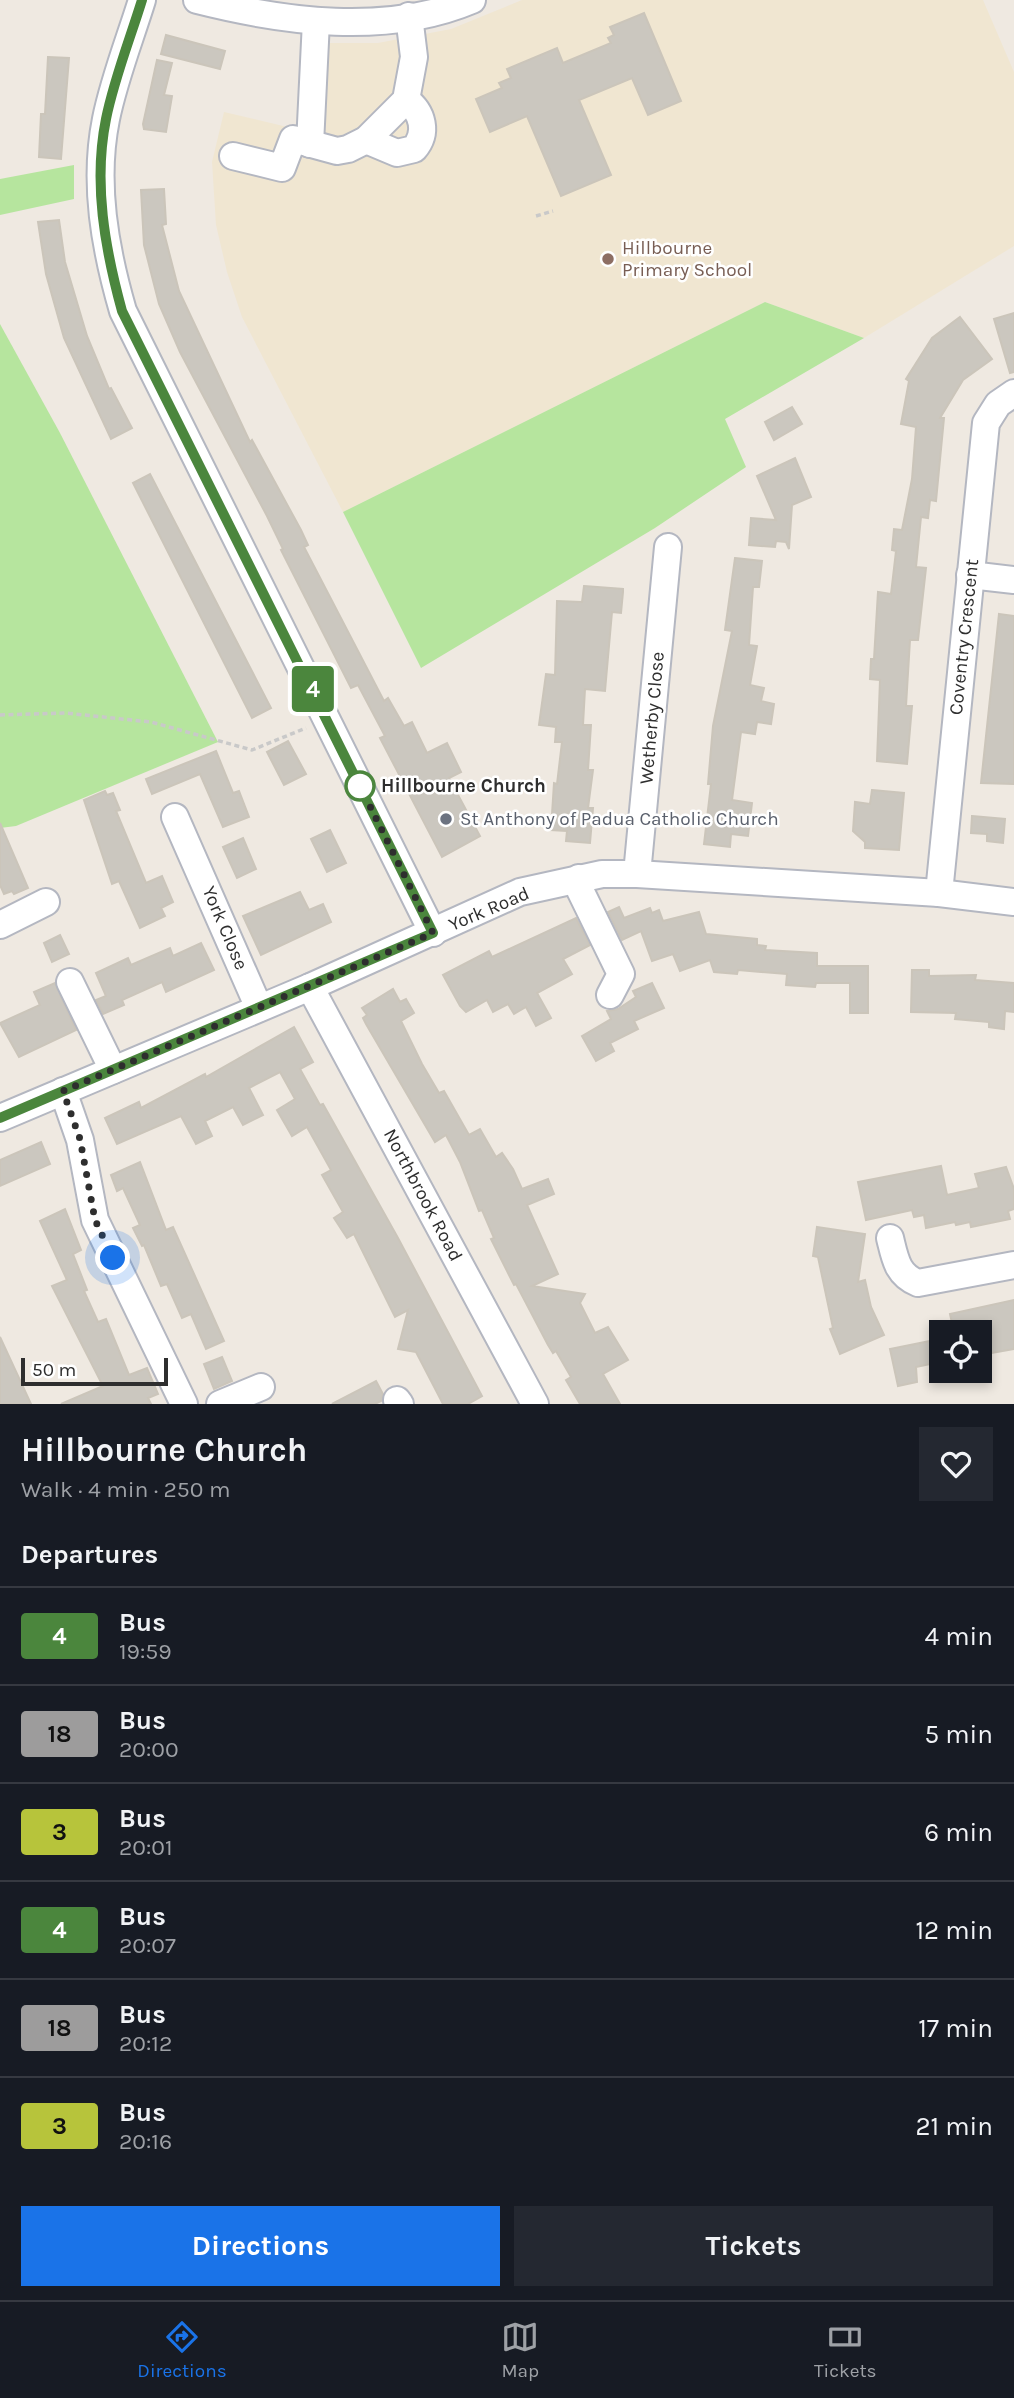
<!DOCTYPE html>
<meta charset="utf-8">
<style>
body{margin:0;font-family:Karla,sans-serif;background:#242831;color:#f1f3f6;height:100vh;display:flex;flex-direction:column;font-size:26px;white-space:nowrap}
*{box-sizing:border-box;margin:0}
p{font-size:23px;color:#9ea1a6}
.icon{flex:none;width:38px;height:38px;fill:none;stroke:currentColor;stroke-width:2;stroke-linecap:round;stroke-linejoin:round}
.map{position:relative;height:1404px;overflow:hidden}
.panel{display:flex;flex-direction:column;background:#171b24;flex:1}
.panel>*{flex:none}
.badge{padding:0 14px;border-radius:5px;font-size:24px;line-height:46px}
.fabs{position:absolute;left:929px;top:1320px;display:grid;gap:14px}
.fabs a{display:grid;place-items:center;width:63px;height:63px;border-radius:0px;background:#171b24;box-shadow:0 4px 10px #0003;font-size:35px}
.scale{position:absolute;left:21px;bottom:18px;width:147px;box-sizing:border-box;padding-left:7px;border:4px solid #2e2e2e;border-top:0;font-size:19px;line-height:24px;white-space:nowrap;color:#2e2e2e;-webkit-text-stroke:5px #fff;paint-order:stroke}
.you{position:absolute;width:35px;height:35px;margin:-18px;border:5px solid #fff;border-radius:50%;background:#1a73e8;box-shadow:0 0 0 10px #1a73e833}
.map>.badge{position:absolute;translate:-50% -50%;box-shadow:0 0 0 4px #fff}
h2{padding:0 21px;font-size:26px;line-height:63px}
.round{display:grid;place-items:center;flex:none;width:74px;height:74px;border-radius:0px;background:#242831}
.headline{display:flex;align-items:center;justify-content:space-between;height:119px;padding:0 21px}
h1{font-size:33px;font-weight:700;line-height:52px}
.primary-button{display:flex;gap:14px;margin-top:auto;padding:14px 21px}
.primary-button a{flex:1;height:80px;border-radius:0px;background:#1a73e8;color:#fff;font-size:28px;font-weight:700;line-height:80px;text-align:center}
.primary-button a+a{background:#242831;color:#f1f3f6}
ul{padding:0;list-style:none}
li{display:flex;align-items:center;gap:21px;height:98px;padding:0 21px;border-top:2px solid #363941}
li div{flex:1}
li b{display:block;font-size:26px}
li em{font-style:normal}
li .badge{min-width:77px;font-weight:700;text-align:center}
.dock{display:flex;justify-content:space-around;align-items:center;height:98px;border-top:2px solid #363941;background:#171b24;font-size:19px;color:#9ea1a6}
.dock a{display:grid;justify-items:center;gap:4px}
.dock .active{color:#1a73e8}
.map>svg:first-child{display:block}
</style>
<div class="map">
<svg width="1014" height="1404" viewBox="0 0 1014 1404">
<rect width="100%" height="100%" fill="#efe9e1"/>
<polygon fill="#f0e6d1" points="522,0 983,0 1014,72 1014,246 864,338 765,302 343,512 242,317 227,272 216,225 212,162 224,112 300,130 306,43 378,43 451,29"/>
<g fill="#b6e59e">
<polygon points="74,165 74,199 0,215 0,179"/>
<polygon points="765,302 864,338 725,419 746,467 655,528 421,668 343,512"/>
<polygon points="0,324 60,433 218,742 16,826 0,828"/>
</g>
<g fill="#cbc7bf" stroke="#cbc5ba" stroke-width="2">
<polygon points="644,13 681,101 648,115 632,78 579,100 611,175 561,196 527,116 490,132 476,99 502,88 499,83 511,78 507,69 557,48 563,63 611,43 608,38 614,35 610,27"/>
<polygon points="166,35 225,51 220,69 161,54"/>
<polygon points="48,57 69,58 61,159 39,157 41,114 45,114"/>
<polygon points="157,60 172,63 164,95 172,96 166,132 144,129 143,124"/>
<polygon points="164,189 166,224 162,225 179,291 250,442 252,440 301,530 308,545 304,547 384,701 388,698 404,726 412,722 427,753 447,743 461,772 449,778 480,836 442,857 380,738 385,736 358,685 351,688 281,550 283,549 267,516 180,352 159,304 144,245 141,190"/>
<polygon points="59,220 65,262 87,336 109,389 111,388 132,428 111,439 64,338 46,274 38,222"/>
<polygon points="1014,313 1014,372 1010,373 994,319"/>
<polygon points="960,317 992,359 963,380 940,418 944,418 936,501 930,500 928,518 921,517 916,567 926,568 918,640 910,640 906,706 912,706 907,764 877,761 880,680 870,679 871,659 874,659 878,592 891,594 896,551 892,550 894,529 902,530 912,479 916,427 901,424 909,381 906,379 932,338"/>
<polygon points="792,407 802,424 774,440 765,422"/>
<polygon points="795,458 811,497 792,505 789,549 786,542 776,541 775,547 749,545 751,518 776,520 757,476"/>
<polygon points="150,474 271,708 252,718 133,483"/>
<polygon points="735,558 762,561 759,587 753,587 749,645 757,646 750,685 764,688 761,701 774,704 771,724 757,722 755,734 741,732 732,800 752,803 748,836 731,834 730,847 704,844 711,784 708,784 713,726 732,631 725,630"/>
<polygon points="584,586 623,589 623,592 621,613 612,612 605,691 585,689 583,725 591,725 588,770 593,770 588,808 593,808 590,843 566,841 567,831 551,830 554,783 557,784 562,742 555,742 556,727 539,725 546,674 555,675 557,601 582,602"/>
<polygon points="999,614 1014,616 1014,784 981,783"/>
<polygon points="288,741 306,774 284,785 267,752"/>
<polygon points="216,751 233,793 239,791 249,817 223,827 200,774 152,794 146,779"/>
<polygon points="872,790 904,793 899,850 865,848 865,842 853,831 855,802 870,804"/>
<polygon points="105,791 107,795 113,793 120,810 116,811 146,883 162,876 173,902 161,908 165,916 140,928 119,881 112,884 84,800"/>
<polygon points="972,816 1005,819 1003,843 987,841 987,834 971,833"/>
<polygon points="0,823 28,888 14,894 12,891 4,894 0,885"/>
<polygon points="330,830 346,863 327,872 311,839"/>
<polygon points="243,838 256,869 237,878 223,847"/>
<polygon points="300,892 309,910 323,904 331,922 261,955 243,916"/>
<polygon points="619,907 624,918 650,908 652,913 659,910 663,921 699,912 706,934 757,939 757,945 766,946 765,950 817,953 817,966 868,966 868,1013 850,1013 850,983 816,983 815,987 786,985 787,974 738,970 737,974 714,972 710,960 680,971 673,954 652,961 641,931 622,940 608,912"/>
<polygon points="576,918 590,945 563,959 572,974 537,993 551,1018 536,1026 526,1007 514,1014 508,1004 493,1012 487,1000 466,1012 460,1006 443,975 489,951 492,957"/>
<polygon points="60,935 69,954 52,962 44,943"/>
<polygon points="201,943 214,970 166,992 162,982 122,1000 124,1005 103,1014 96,1000 106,996 96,973 128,958 131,965 170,948 173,956"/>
<polygon points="912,970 929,970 929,976 976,975 975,980 1014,983 1014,1012 1005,1011 1004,1029 989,1027 989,1022 955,1019 956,1013 911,1012"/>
<polygon points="55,983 76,1030 19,1057 0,1023 40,1005 34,992"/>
<polygon points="652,983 664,1008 634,1021 638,1029 610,1043 614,1051 596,1061 582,1036 611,1019 607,1011 618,1009 636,997 633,991"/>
<polygon points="393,989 400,1002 406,999 414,1013 401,1021 422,1064 439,1093 444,1091 469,1135 480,1129 496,1157 502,1153 513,1169 522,1189 548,1179 554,1194 527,1205 558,1274 532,1286 585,1294 580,1303 595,1333 608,1327 628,1360 603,1374 620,1404 580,1404 566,1380 571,1377 556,1351 553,1353 548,1345 516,1284 514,1285 491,1239 494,1238 482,1210 479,1211 460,1162 446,1135 435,1142 366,1024 363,1018 367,1015 362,1008"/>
<polygon points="294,1027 313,1062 300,1069 320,1105 323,1104 398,1238 482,1396 468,1404 443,1404 416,1352 398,1349 408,1310 395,1317 354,1234 347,1238 334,1218 343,1212 322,1175 331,1170 307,1127 292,1136 277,1110 295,1099 280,1072 249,1088 263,1115 243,1125 233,1107 205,1121 212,1136 196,1144 181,1116 117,1144 105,1118 139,1102 141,1108 205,1074 206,1077"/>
<polygon points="41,1142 50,1164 0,1186 0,1160"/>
<polygon points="140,1162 166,1230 173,1227 224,1341 206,1349 191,1314 182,1318 167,1284 161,1286 144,1245 142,1246 133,1228 140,1225 123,1188 117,1191 111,1175"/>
<polygon points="941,1166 947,1195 979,1188 975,1174 1006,1167 1014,1189 1014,1209 1008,1211 1010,1219 971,1227 970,1222 956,1225 955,1222 926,1228 924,1215 914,1217 912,1210 866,1220 858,1182"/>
<polygon points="65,1209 81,1250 73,1254 87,1290 84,1291 98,1322 106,1319 129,1375 147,1368 158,1394 148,1398 151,1404 61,1404 103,1386 52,1286 67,1280 40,1221"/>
<polygon points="817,1227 865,1234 858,1282 865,1280 871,1307 884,1335 840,1354 830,1329 833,1328 818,1257 813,1256"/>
<polygon points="1014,1300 1014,1349 980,1355 980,1332 954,1332 950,1314"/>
<polygon points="0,1337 31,1404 0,1404"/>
<polygon points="930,1341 935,1363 916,1367 917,1382 898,1386 890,1349"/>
<polygon points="222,1357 232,1381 214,1389 204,1364"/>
<polygon points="376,1381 383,1394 381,1401 375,1404 332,1404"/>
</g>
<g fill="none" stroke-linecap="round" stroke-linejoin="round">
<defs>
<g id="minor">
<path d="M142,0c-12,39 -28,79 -36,119 -13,64 -1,130 17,192l310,622"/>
<path d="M197,0c87,22 190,36 275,0"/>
<path d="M366,140l31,13 17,-4c14,-16 9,-37 -8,-49"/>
<polyline points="310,144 316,21"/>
<polyline points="233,156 282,168 293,139 337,151 348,149 366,140 406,100 414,57 409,16"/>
<polyline points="970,575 1014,580"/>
<polyline points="175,817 259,1008"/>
<polyline points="637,874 668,547"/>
<polyline points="579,878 580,890 621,974 610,995"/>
<polyline points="939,893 986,423 998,404 1014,393"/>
<polyline points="0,925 46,902"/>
<polyline points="70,982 113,1070"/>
<polyline points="310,987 535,1404"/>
<polyline points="63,1091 80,1140 95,1220 184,1404"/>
<polyline points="0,1118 310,987 520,892 602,874 637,874 939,893 1014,902"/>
<path d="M890,1238c5,20 7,37 28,45l96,-18"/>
<polyline points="397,1400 400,1404"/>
<polyline points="220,1404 261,1387"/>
</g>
</defs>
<use href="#minor" stroke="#b4b7c1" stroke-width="30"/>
<g stroke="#c9c9c9" stroke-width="3.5" stroke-dasharray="5 3.5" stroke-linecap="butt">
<polyline points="536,216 553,211"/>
<polyline points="0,715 65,713 151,722 252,750 306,728"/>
</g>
<use href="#minor" stroke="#fff" stroke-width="26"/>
</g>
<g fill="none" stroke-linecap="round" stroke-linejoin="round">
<defs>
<path id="line" d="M0,1118l433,-185 -311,-622c-17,-62 -29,-128 -16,-192 8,-40 24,-80 36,-119"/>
</defs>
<use href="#line" stroke="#fff" stroke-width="16"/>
<use href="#line" stroke="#4b863d" stroke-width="10"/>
<polyline stroke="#2e2e2e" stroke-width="7" stroke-dasharray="0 12.6" points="113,1258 95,1220 80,1139 63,1091 433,933 360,786"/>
</g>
<circle fill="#8d6e63" stroke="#fff" stroke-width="2.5" cx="608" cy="259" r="7"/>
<circle fill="#fff" stroke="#4b863d" stroke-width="3.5" cx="360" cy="786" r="14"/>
<circle fill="#6b7280" stroke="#fff" stroke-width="2.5" cx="446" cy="819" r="7"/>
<g text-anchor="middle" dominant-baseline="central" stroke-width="5" stroke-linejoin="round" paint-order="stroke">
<g font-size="19" fill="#785e54" stroke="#fff" text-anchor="start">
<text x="622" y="248">Hillbourne<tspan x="622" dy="22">Primary School</tspan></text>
</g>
<g font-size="19" fill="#2e2e2e" stroke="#fff">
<text transform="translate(964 637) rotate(-84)">Coventry Crescent</text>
<text transform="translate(652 718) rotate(-85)">Wetherby Close</text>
<text transform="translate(489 909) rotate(-23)">York Road</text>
<text transform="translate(225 928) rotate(67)">York Close</text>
<text transform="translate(423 1195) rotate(62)">Northbrook Road</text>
</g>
<g font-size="19" font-weight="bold" fill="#2e2e2e" stroke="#fff" text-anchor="start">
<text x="381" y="786">Hillbourne Church</text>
</g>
<g font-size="19" fill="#5b616d" stroke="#fff" text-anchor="start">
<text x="460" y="819">St Anthony of Padua Catholic Church</text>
</g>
</g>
</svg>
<div class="fabs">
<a><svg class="icon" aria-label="locate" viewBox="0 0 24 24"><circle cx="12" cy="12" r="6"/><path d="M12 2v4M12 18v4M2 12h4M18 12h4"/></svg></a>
</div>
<div class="scale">50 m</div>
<div class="you" style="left:113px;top:1258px"></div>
<b class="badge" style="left:313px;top:689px;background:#4b863d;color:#fff">4</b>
</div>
<section class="panel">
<div class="headline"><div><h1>Hillbourne Church</h1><p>Walk · 4 min · 250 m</p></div><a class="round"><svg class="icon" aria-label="heart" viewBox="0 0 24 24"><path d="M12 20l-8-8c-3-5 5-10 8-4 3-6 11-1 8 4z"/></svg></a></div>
<h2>Departures</h2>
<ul>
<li><span class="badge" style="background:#4b863d;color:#fff">4</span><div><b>Bus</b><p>19:59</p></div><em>4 min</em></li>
<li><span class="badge" style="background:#9d9c9c;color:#111">18</span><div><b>Bus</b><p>20:00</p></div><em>5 min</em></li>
<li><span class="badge" style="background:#b7c43b;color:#111">3</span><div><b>Bus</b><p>20:01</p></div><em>6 min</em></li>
<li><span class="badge" style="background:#4b863d;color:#fff">4</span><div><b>Bus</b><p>20:07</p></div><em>12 min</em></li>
<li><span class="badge" style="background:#9d9c9c;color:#111">18</span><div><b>Bus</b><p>20:12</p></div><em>17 min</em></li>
<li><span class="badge" style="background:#b7c43b;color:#111">3</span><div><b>Bus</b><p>20:16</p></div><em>21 min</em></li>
</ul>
<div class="primary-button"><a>Directions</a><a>Tickets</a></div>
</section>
<nav class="dock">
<a class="active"><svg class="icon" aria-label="directions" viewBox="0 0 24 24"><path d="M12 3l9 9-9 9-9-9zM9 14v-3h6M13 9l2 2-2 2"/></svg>Directions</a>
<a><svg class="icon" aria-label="map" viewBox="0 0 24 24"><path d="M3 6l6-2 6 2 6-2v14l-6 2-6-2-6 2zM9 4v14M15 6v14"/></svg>Map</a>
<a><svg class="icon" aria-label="tickets" viewBox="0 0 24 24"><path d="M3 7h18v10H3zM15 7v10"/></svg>Tickets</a>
</nav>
